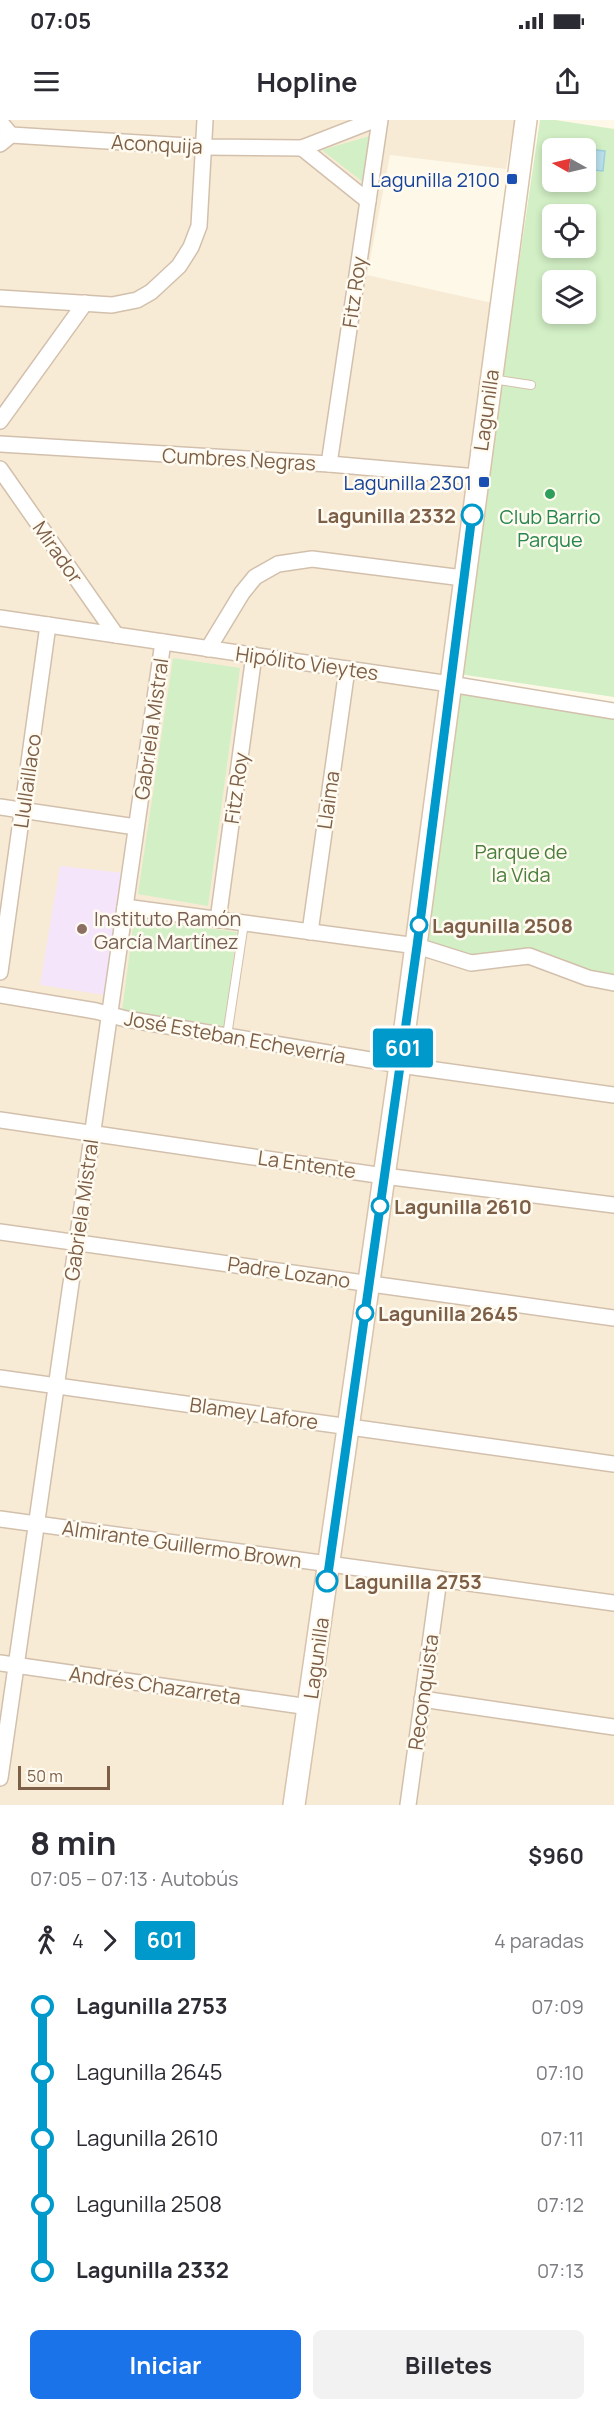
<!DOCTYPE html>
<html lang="es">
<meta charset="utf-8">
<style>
body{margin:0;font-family:Manrope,sans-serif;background:#f2f2f3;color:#2b2b33;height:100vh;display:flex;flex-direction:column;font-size:22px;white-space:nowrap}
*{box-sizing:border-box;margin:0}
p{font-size:20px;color:#7c7c81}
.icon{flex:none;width:33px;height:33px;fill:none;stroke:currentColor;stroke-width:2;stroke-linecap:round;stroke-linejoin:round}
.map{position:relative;height:1685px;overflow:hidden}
.side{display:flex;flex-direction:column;background:#fff;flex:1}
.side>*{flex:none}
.badge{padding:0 12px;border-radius:4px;font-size:21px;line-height:39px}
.needle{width:39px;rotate:278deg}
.tools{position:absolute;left:542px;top:18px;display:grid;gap:12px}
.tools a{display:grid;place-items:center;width:54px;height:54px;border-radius:9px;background:#fff;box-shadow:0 3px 9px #0003;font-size:30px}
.scale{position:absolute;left:18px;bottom:15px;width:92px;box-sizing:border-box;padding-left:6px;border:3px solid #7d5f48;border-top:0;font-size:16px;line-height:21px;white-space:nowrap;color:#7d5f48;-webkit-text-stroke:4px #fffbf1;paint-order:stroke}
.map>.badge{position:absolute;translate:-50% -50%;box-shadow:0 0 0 3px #fff}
.legs{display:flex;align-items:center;gap:9px;height:66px;padding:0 30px;font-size:20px}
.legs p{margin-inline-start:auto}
.head{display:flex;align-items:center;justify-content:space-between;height:102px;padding:0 30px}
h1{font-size:33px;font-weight:700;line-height:45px}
.primary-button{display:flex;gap:12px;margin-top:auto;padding:12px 30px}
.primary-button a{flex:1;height:69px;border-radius:9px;background:#1a73e8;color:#fff;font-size:24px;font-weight:700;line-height:69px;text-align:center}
.primary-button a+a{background:#f2f2f3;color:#2b2b33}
ul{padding:0 30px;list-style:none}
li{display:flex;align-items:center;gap:21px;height:66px;font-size:22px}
li i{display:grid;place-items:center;width:9px;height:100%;margin:0 8px;background:currentColor}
li i::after{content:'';width:15px;height:15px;margin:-8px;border:4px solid;border-radius:50%;background:#fff}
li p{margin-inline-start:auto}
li:first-child i{background:linear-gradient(#0000 50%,currentColor 0)}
li:last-child i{background:linear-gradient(currentColor 50%,#0000 0)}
.status{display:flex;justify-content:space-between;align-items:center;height:42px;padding:0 30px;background:#fff;direction:ltr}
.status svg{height:16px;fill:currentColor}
header{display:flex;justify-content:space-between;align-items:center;height:78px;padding:0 30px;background:#fff;font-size:27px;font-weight:700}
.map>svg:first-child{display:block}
</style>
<div class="status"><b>07:05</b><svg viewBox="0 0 49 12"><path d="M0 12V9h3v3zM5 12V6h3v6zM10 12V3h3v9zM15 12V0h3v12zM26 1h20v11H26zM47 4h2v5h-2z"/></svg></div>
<header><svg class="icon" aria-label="menu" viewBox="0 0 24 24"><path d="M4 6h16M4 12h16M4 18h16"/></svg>Hopline<svg class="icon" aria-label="share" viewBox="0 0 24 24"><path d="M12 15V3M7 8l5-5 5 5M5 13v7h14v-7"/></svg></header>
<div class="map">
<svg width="614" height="1685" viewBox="0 0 614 1685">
<rect width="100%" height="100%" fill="#fef8e9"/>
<polygon fill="#f7ebd6" points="0,0 515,0 506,49 390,35 367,155 501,185 417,826 517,837 614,863 614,1685 0,1685"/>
<polygon fill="#f5e5fb" points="60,746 123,753 105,875 40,865"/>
<g fill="#d2efc5" fill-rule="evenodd">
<path d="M540,0h15l59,9v568l-155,-23zM552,28h33v34h-33zM552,94h33v34h-33zM552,160h33v34h-33z"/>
<polygon points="370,16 363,62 322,30"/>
<polygon points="173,538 240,548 208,786 138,774"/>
<polygon points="450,564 614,591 614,863 542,839 489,843 417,826"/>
<polygon points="134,799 237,812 224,906 122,892"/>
</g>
<polygon fill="#bae0eb" stroke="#9fcfde" stroke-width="1.5" points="585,29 605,31 603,51 585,49"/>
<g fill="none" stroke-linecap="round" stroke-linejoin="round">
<defs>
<g id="service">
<polyline points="492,259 531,265"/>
<polyline points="227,916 244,803"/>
</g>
<g id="minor">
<polyline points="0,2 11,15"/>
<polyline points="0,24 11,15 204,27 302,28 374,0"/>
<polyline points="302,28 368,81"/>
<polyline points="0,178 112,185 137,180 151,172 179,146 191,127 199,106 205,0"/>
<polyline points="0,301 85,183"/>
<polyline points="0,324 329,344 477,357"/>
<polyline points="329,344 380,0"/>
<polyline points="0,349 116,515"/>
<polyline points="0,498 450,564 614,591"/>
<polyline points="208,529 242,473 255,457 278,444 312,439 463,458"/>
<polyline points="0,687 136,707"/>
<polyline points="125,787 417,826 471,843 529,836 588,858 614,863"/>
<polyline points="218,800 254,535"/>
<polyline points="310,812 347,549"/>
<polyline points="0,852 48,505"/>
<polyline points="0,875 96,891 126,899 400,945 614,975"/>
<polyline points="0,1000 384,1056 614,1085"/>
<polyline points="0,1112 614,1198"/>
<polyline points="0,1258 614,1344"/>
<polyline points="0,1399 614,1483"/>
<polyline points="0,1543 309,1587"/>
<polyline points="422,1579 614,1607"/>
<polyline points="0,1658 163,522"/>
<polyline points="408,1685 439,1459"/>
</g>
<polyline id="secondary" points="294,1685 400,945 526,0"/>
</defs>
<use href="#service" stroke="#d3c0ac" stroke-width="10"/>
<use href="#minor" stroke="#d3c0ac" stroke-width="18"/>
<use href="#secondary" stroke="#d9c3ab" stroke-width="24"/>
<use href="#service" stroke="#fff" stroke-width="8"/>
<use href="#minor" stroke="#fff" stroke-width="15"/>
<use href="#secondary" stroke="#fff" stroke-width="21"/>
</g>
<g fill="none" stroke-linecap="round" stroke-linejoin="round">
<defs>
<polyline id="line-1" points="327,1461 417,826 472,395"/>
</defs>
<use href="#line-1" stroke="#fff" stroke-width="14"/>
<use href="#line-1" stroke="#0099cb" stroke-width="9"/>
</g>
<g fill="#1a4fb4" stroke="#fffbf1" stroke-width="2">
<rect x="506" y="53" width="12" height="12" rx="3"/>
<rect x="478" y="356" width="12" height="12" rx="3"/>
</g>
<circle fill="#2e9e5b" stroke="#fffbf1" stroke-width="2" cx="550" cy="374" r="6"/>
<g fill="#fff" stroke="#0099cb" stroke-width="3">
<circle cx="472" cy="395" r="10"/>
<circle cx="419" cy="805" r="8"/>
<circle cx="380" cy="1086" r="8"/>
<circle cx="365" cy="1193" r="8"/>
<circle cx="327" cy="1461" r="10"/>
</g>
<circle fill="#8d6e63" stroke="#fffbf1" stroke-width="2" cx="82" cy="809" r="6"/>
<g text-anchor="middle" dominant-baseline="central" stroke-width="5" stroke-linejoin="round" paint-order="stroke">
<g font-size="20" fill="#7d5f48" stroke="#fffbf1">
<text transform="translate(157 24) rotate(3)">Aconquija</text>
<text transform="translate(354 172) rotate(-82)">Fitz Roy</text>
<text transform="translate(486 290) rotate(-82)">Lagunilla</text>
<text transform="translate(239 339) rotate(3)">Cumbres Negras</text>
<text transform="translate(58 432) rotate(55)">Mirador</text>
<text transform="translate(307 543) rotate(8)">Hipólito Vieytes</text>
<text transform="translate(151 609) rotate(-82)">Gabriela Mistral</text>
<text transform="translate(27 661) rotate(-82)">Llullaillaco</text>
<text transform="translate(236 668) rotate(-82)">Fitz Roy</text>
<text transform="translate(328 680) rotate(-82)">Llaima</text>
<text transform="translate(235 917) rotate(10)">José Esteban Echeverría</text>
<text transform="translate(307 1044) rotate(8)">La Entente</text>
<text transform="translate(81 1090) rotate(-82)">Gabriela Mistral</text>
<text transform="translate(289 1152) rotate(8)">Padre Lozano</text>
<text transform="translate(254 1293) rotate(8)">Blamey Lafore</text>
<text transform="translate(182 1424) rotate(8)">Almirante Guillermo Brown</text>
<text transform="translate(316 1538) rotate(-82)">Lagunilla</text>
<text transform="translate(155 1565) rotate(8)">Andrés Chazarreta</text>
<text transform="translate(423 1572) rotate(-82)">Reconquista</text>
</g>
<g font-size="20" fill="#164399" stroke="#fffbf1" text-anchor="end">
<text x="500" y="59">Lagunilla 2100</text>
<text x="472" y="362">Lagunilla 2301</text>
</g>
<g font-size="20" font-weight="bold" fill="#7d5f48" stroke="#fffbf1" text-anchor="start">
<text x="456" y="395" text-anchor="end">Lagunilla 2332</text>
<text x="432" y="805">Lagunilla 2508</text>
<text x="394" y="1086">Lagunilla 2610</text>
<text x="378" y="1193">Lagunilla 2645</text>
<text x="344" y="1461">Lagunilla 2753</text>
</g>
<g font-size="20" fill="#27864d" stroke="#fffbf1">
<text x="550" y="396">Club Barrio<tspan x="550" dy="23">Parque</tspan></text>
</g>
<g font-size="20" fill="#4a7e3c" stroke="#fffbf1">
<text x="521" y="731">Parque de<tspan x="521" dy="23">la Vida</tspan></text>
</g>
<g font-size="20" fill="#785e54" stroke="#fffbf1" text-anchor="start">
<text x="94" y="798">Instituto Ramón<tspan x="94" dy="23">García Martínez</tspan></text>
</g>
</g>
</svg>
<div class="tools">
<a><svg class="needle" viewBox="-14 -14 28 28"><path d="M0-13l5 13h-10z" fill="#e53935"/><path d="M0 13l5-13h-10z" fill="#7c7c81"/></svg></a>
<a><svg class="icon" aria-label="locate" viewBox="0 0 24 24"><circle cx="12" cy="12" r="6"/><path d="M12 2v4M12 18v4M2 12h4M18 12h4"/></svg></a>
<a><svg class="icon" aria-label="layers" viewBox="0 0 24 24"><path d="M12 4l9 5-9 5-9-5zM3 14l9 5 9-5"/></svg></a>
</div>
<div class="scale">50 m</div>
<b class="badge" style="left:403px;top:928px;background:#0099cb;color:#fff">601</b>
</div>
<section class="side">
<div class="head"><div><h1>8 min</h1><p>07:05 – 07:13 · Autobús</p></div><b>$960</b></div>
<div class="legs"><svg class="icon" aria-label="walk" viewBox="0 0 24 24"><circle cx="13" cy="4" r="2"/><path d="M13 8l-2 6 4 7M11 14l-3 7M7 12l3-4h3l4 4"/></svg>4<svg class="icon" aria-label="forward" viewBox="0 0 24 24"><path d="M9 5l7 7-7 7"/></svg><b class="badge" style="background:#0099cb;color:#fff">601</b><p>4 paradas</p></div>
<ul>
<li><i style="color:#0099cb"></i><b>Lagunilla 2753</b><p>07:09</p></li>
<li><i style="color:#0099cb"></i><span>Lagunilla 2645</span><p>07:10</p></li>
<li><i style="color:#0099cb"></i><span>Lagunilla 2610</span><p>07:11</p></li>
<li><i style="color:#0099cb"></i><span>Lagunilla 2508</span><p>07:12</p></li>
<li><i style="color:#0099cb"></i><b>Lagunilla 2332</b><p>07:13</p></li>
</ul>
<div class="primary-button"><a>Iniciar</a><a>Billetes</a></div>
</section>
